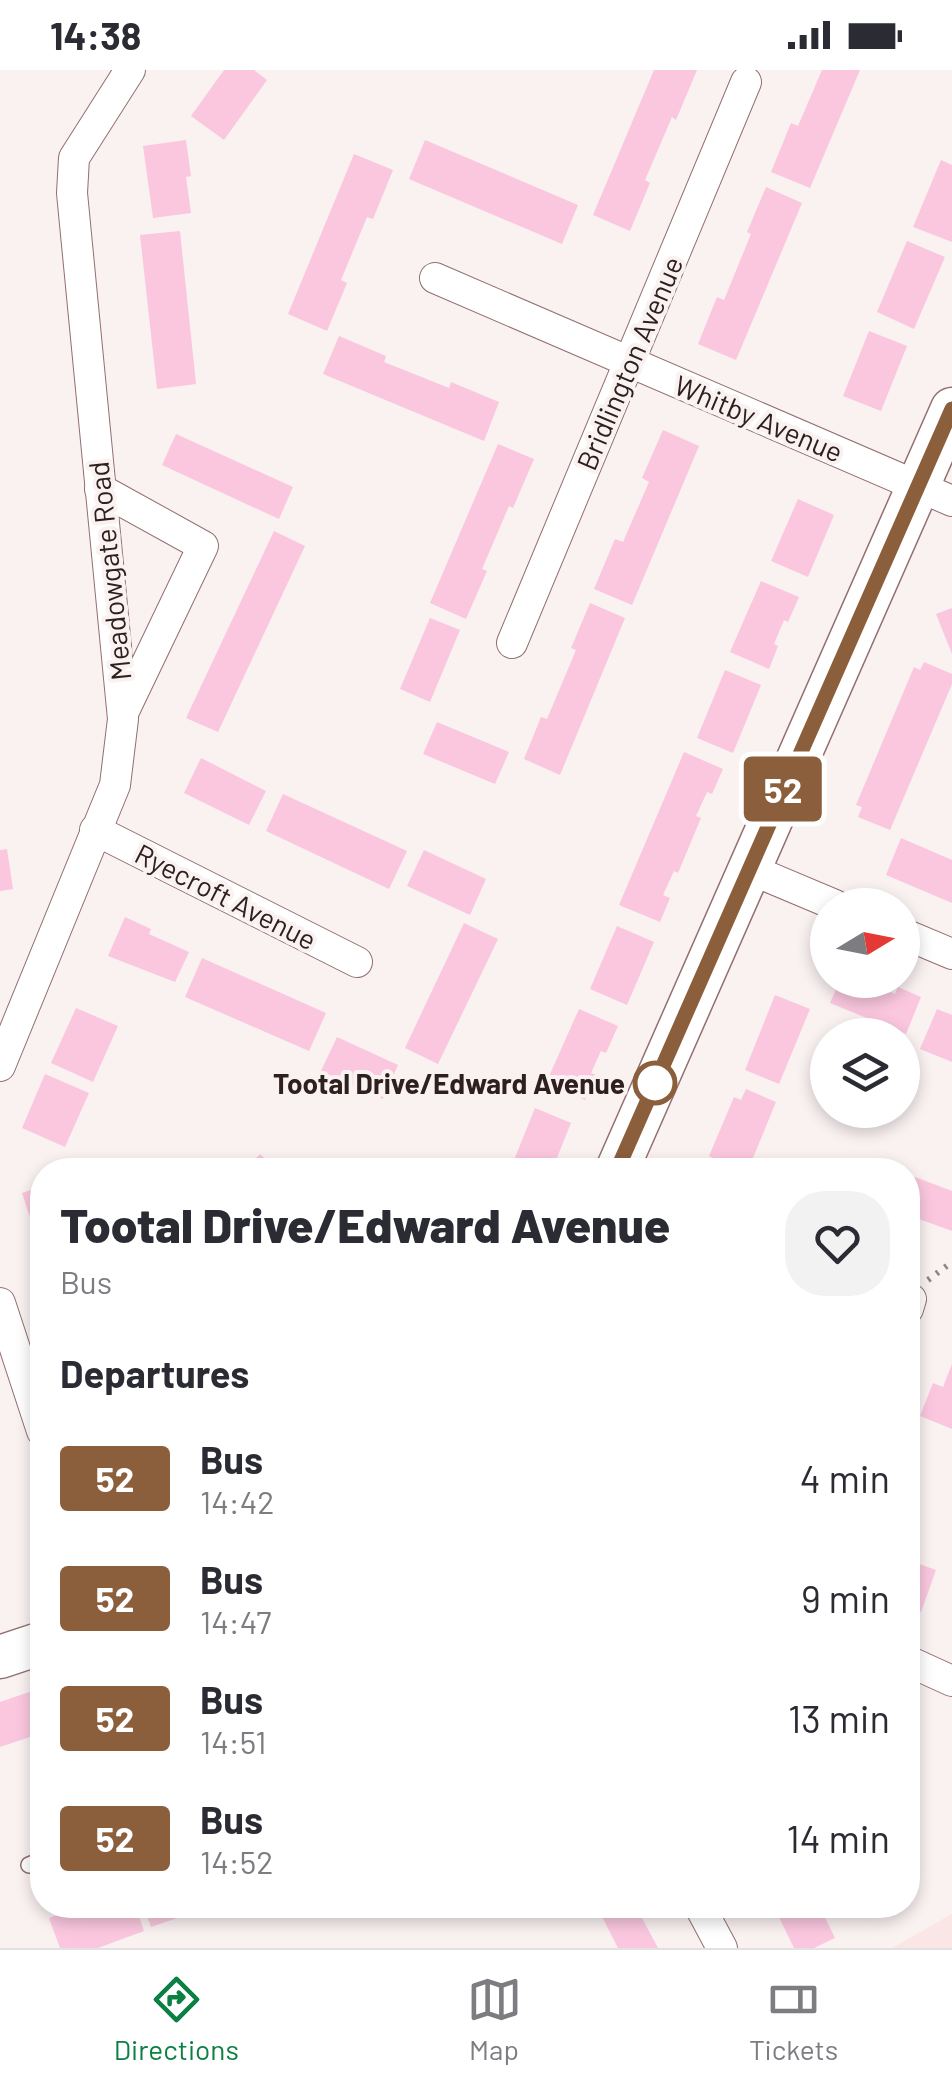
<!DOCTYPE html>
<style>
body{margin:0;font-family:Barlow,sans-serif;background:#f2f2f3;color:#2b2b33;height:100vh;display:flex;flex-direction:column;font-size:38px;white-space:nowrap}
*{box-sizing:border-box;margin:0}
p{font-size:32px;color:#7c7c81}
.icon{flex:none;width:55px;height:55px;fill:none;stroke:currentColor;stroke-width:2;stroke-linecap:round;stroke-linejoin:round}
.map{position:relative;flex:1;overflow:hidden}
.drawer{position:absolute;left:30px;top:1088px;width:890px;height:760px;display:flex;flex-direction:column;background:#fff;border-radius:40px;box-shadow:0 5px 15px #0003}
.drawer>*{flex:none}
.badge{padding:0 20px;border-radius:8px;font-size:35px;line-height:65px}
.needle{width:65px;rotate:80deg}
.buttons{position:absolute;left:810px;top:818px;display:grid;gap:20px}
.buttons a{display:grid;place-items:center;width:110px;height:110px;border-radius:50%;background:#fff;box-shadow:0 5px 15px #0003;font-size:50px}
.map>.badge{position:absolute;translate:-50% -50%;box-shadow:0 0 0 5px #fff}
h2{padding:0 30px;font-size:38px;line-height:90px}
.round{display:grid;place-items:center;flex:none;width:105px;height:105px;border-radius:40px;background:#f2f2f3}
.head{display:flex;align-items:center;justify-content:space-between;height:170px;padding:0 30px}
h1{font-size:48px;font-weight:800;line-height:75px}
ul{padding:0;list-style:none}
li{display:flex;align-items:center;gap:30px;height:120px;padding:0 30px}
li div{flex:1}
li b{display:block;font-size:38px}
li em{font-style:normal}
li .badge{min-width:110px;font-weight:700;text-align:center}
.status{display:flex;justify-content:space-between;align-items:center;height:70px;padding:0 50px;background:#fff;direction:ltr}
.status svg{height:28px;fill:currentColor}
.menu{display:flex;justify-content:space-around;align-items:center;height:140px;border-top:2px solid #e1e1e2;background:#fff;font-size:28px;color:#7c7c81}
.menu a{display:grid;justify-items:center;gap:5px}
.menu .current{color:#0b8043}
.map>svg:first-child{display:block}
</style>
<div class="status"><b>14:38</b><svg viewBox="0 0 49 12"><path d="M0 12V9h3v3zM5 12V6h3v6zM10 12V3h3v9zM15 12V0h3v12zM26 1h20v11H26zM47 4h2v5h-2z"/></svg></div>
<div class="map">
<svg width="952" height="1878" viewBox="0 0 952 1878">
<rect width="100%" height="100%" fill="#faf1f1"/>
<polygon fill="#fae6e5" points="952,1844 952,1878 892,1878"/>
<g fill="#fac7df">
<polygon points="224,0 254,0 267,10 224,70 191,46"/>
<polygon points="654,0 697,0 676,50 672,47 645,110 650,113 630,161 593,145"/>
<polygon points="822,0 860,0 810,118 771,102 791,53 798,56"/>
<polygon points="186,70 191,106 186,107 191,143 153,148 143,76"/>
<polygon points="425,70 578,135 562,174 409,109"/>
<polygon points="354,84 393,100 373,149 367,147 341,210 347,213 327,261 288,244"/>
<polygon points="941,90 952,95 952,172 913,157"/>
<polygon points="766,117 802,133 736,290 698,274 717,227 724,230 751,164 747,162"/>
<polygon points="180,161 196,314 157,319 140,165"/>
<polygon points="907,171 945,187 914,259 877,242"/>
<polygon points="869,261 907,276 881,341 843,326"/>
<polygon points="339,266 386,286 384,292 449,318 451,312 499,332 484,371 323,304"/>
<polygon points="663,360 699,376 632,535 594,519 615,469 623,472 649,412 642,408"/>
<polygon points="176,364 293,417 279,449 162,395"/>
<polygon points="498,374 534,389 513,438 509,436 482,499 487,501 466,549 430,533"/>
<polygon points="798,429 834,445 808,507 771,491"/>
<polygon points="274,461 305,476 218,662 186,648"/>
<polygon points="761,511 799,527 788,552 784,550 774,574 778,576 769,599 730,582"/>
<polygon points="590,533 625,548 560,705 524,689 541,647 547,649 576,580 571,578"/>
<polygon points="952,538 952,584 936,544"/>
<polygon points="430,548 460,560 430,632 400,619"/>
<polygon points="924,592 952,604 952,614 890,760 858,747 862,737 856,735 914,597 920,600"/>
<polygon points="725,600 761,615 733,683 697,668"/>
<polygon points="437,652 509,682 495,714 423,684"/>
<polygon points="684,682 723,699 712,724 707,722 696,746 701,748 678,803 674,801 663,825 670,828 660,852 619,835"/>
<polygon points="201,688 266,721 249,755 184,723"/>
<polygon points="283,724 407,781 389,819 266,761"/>
<polygon points="901,768 952,790 952,833 886,805"/>
<polygon points="7,779 13,819 0,821 0,780"/>
<polygon points="424,780 486,809 470,845 407,816"/>
<polygon points="125,847 151,859 149,864 189,882 175,912 108,886"/>
<polygon points="464,853 498,869 438,994 405,978"/>
<polygon points="617,856 654,872 627,935 590,919"/>
<polygon points="202,888 326,943 309,981 185,927"/>
<polygon points="840,910 874,910 873,914 895,924 898,917 921,927 906,964 830,933"/>
<polygon points="775,925 810,939 779,1014 745,1000"/>
<polygon points="76,938 118,956 93,1012 51,993"/>
<polygon points="579,939 618,956 606,983 601,981 591,1003 596,1005 585,1030 546,1013"/>
<polygon points="937,939 952,945 952,992 920,979"/>
<polygon points="337,967 398,995 383,1029 321,1001"/>
<polygon points="45,1004 89,1023 65,1077 22,1058"/>
<polygon points="746,1019 776,1032 748,1100 710,1100 715,1089 709,1086 734,1027 741,1030"/>
<polygon points="535,1038 571,1053 552,1100 510,1100"/>
<polygon points="260,1084 277,1100 245,1100"/>
<polygon points="915,1107 952,1121 952,1161 908,1145 908,1128"/>
<polygon points="42,1116 42,1184 22,1123"/>
<polygon points="952,1294 952,1359 920,1346 933,1313 943,1317"/>
<polygon points="908,1490 936,1500 921,1542 908,1537"/>
<polygon points="41,1618 42,1663 0,1677 0,1632"/>
<polygon points="84,1835 135,1835 144,1861 98,1878 60,1878 49,1848"/>
<polygon points="143,1835 212,1835 212,1836 151,1857"/>
<polygon points="600,1835 635,1835 658,1878 618,1878 597,1837"/>
<polygon points="773,1835 819,1835 835,1868 814,1878 794,1878"/>
</g>
<g fill="none" stroke-linecap="round" stroke-linejoin="round">
<defs>
<polyline id="lane" points="29,1795 42,1790"/>
<g id="street">
<polyline points="435,208 952,431"/>
<polyline points="100,419 203,476 123,643"/>
<polyline points="512,573 746,12"/>
<polyline points="95,760 357,892"/>
<polyline points="747,798 835,835"/>
<polyline points="902,863 952,884"/>
<polyline points="0,996 115,715 123,649 72,123 74,88 130,0"/>
<polyline points="0,1233 42,1361"/>
<polyline points="908,1239 911,1229"/>
<polyline points="908,1591 952,1611"/>
<polyline points="699,1835 722,1878"/>
</g>
<g id="secondary">
<polyline points="617,1100 952,339"/>
<polyline points="0,1587 42,1573"/>
</g>
</defs>
<use href="#lane" stroke="#926f6f" stroke-width="18"/>
<use href="#street" stroke="#926f6f" stroke-width="32"/>
<use href="#secondary" stroke="#926f6f" stroke-width="45"/>
<polyline stroke="#908484" stroke-width="6" stroke-dasharray="2.5 8" stroke-linecap="butt" points="928,1210 952,1192"/>
<use href="#lane" stroke="#fff" stroke-width="15"/>
<use href="#street" stroke="#fff" stroke-width="30"/>
<use href="#secondary" stroke="#fff" stroke-width="42"/>
</g>
<g fill="none" stroke-linecap="round" stroke-linejoin="round">
<defs>
<polyline id="line" points="617,1100 952,339"/>
</defs>
<use href="#line" stroke="#fff" stroke-width="22"/>
<use href="#line" stroke="#8b5e3c" stroke-width="15"/>
</g>
<circle fill="#fff" stroke="#8b5e3c" stroke-width="5" cx="655" cy="1013" r="20"/>
<g text-anchor="middle" dominant-baseline="central" stroke-width="8" stroke-linejoin="round" paint-order="stroke">
<g font-size="28" fill="#2f2020" stroke="#faf1f1">
<text transform="translate(629 293) rotate(-67)">Bridlington Avenue</text>
<text transform="translate(759 348) rotate(23)">Whitby Avenue</text>
<text transform="translate(109 501) rotate(-96)">Meadowgate Road</text>
<text transform="translate(226 826) rotate(27)">Ryecroft Avenue</text>
</g>
<g font-size="28" font-weight="bold" fill="#2f2020" stroke="#faf1f1" text-anchor="end">
<text x="625" y="1013">Tootal Drive/Edward Avenue</text>
</g>
</g>
</svg>
<div class="buttons">
<a><svg class="needle" viewBox="-14 -14 28 28"><path d="M0-13l5 13h-10z" fill="#e53935"/><path d="M0 13l5-13h-10z" fill="#7c7c81"/></svg></a>
<a><svg class="icon" aria-label="layers" viewBox="0 0 24 24"><path d="M12 4l9 5-9 5-9-5zM3 14l9 5 9-5"/></svg></a>
</div>
<b class="badge" style="left:783px;top:719px;background:#8b5e3c;color:#fff">52</b>
<section class="drawer">
<div class="head"><div><h1>Tootal Drive/Edward Avenue</h1><p>Bus</p></div><a class="round"><svg class="icon" aria-label="heart" viewBox="0 0 24 24"><path d="M12 20l-8-8c-3-5 5-10 8-4 3-6 11-1 8 4z"/></svg></a></div>
<h2>Departures</h2>
<ul>
<li><span class="badge" style="background:#8b5e3c;color:#fff">52</span><div><b>Bus</b><p>14:42</p></div><em>4 min</em></li>
<li><span class="badge" style="background:#8b5e3c;color:#fff">52</span><div><b>Bus</b><p>14:47</p></div><em>9 min</em></li>
<li><span class="badge" style="background:#8b5e3c;color:#fff">52</span><div><b>Bus</b><p>14:51</p></div><em>13 min</em></li>
<li><span class="badge" style="background:#8b5e3c;color:#fff">52</span><div><b>Bus</b><p>14:52</p></div><em>14 min</em></li>
</ul>
</section>
</div>
<nav class="menu">
<a class="current"><svg class="icon" aria-label="directions" viewBox="0 0 24 24"><path d="M12 3l9 9-9 9-9-9zM9 14v-3h6M13 9l2 2-2 2"/></svg>Directions</a>
<a><svg class="icon" aria-label="map" viewBox="0 0 24 24"><path d="M3 6l6-2 6 2 6-2v14l-6 2-6-2-6 2zM9 4v14M15 6v14"/></svg>Map</a>
<a><svg class="icon" aria-label="tickets" viewBox="0 0 24 24"><path d="M3 7h18v10H3zM15 7v10"/></svg>Tickets</a>
</nav>
